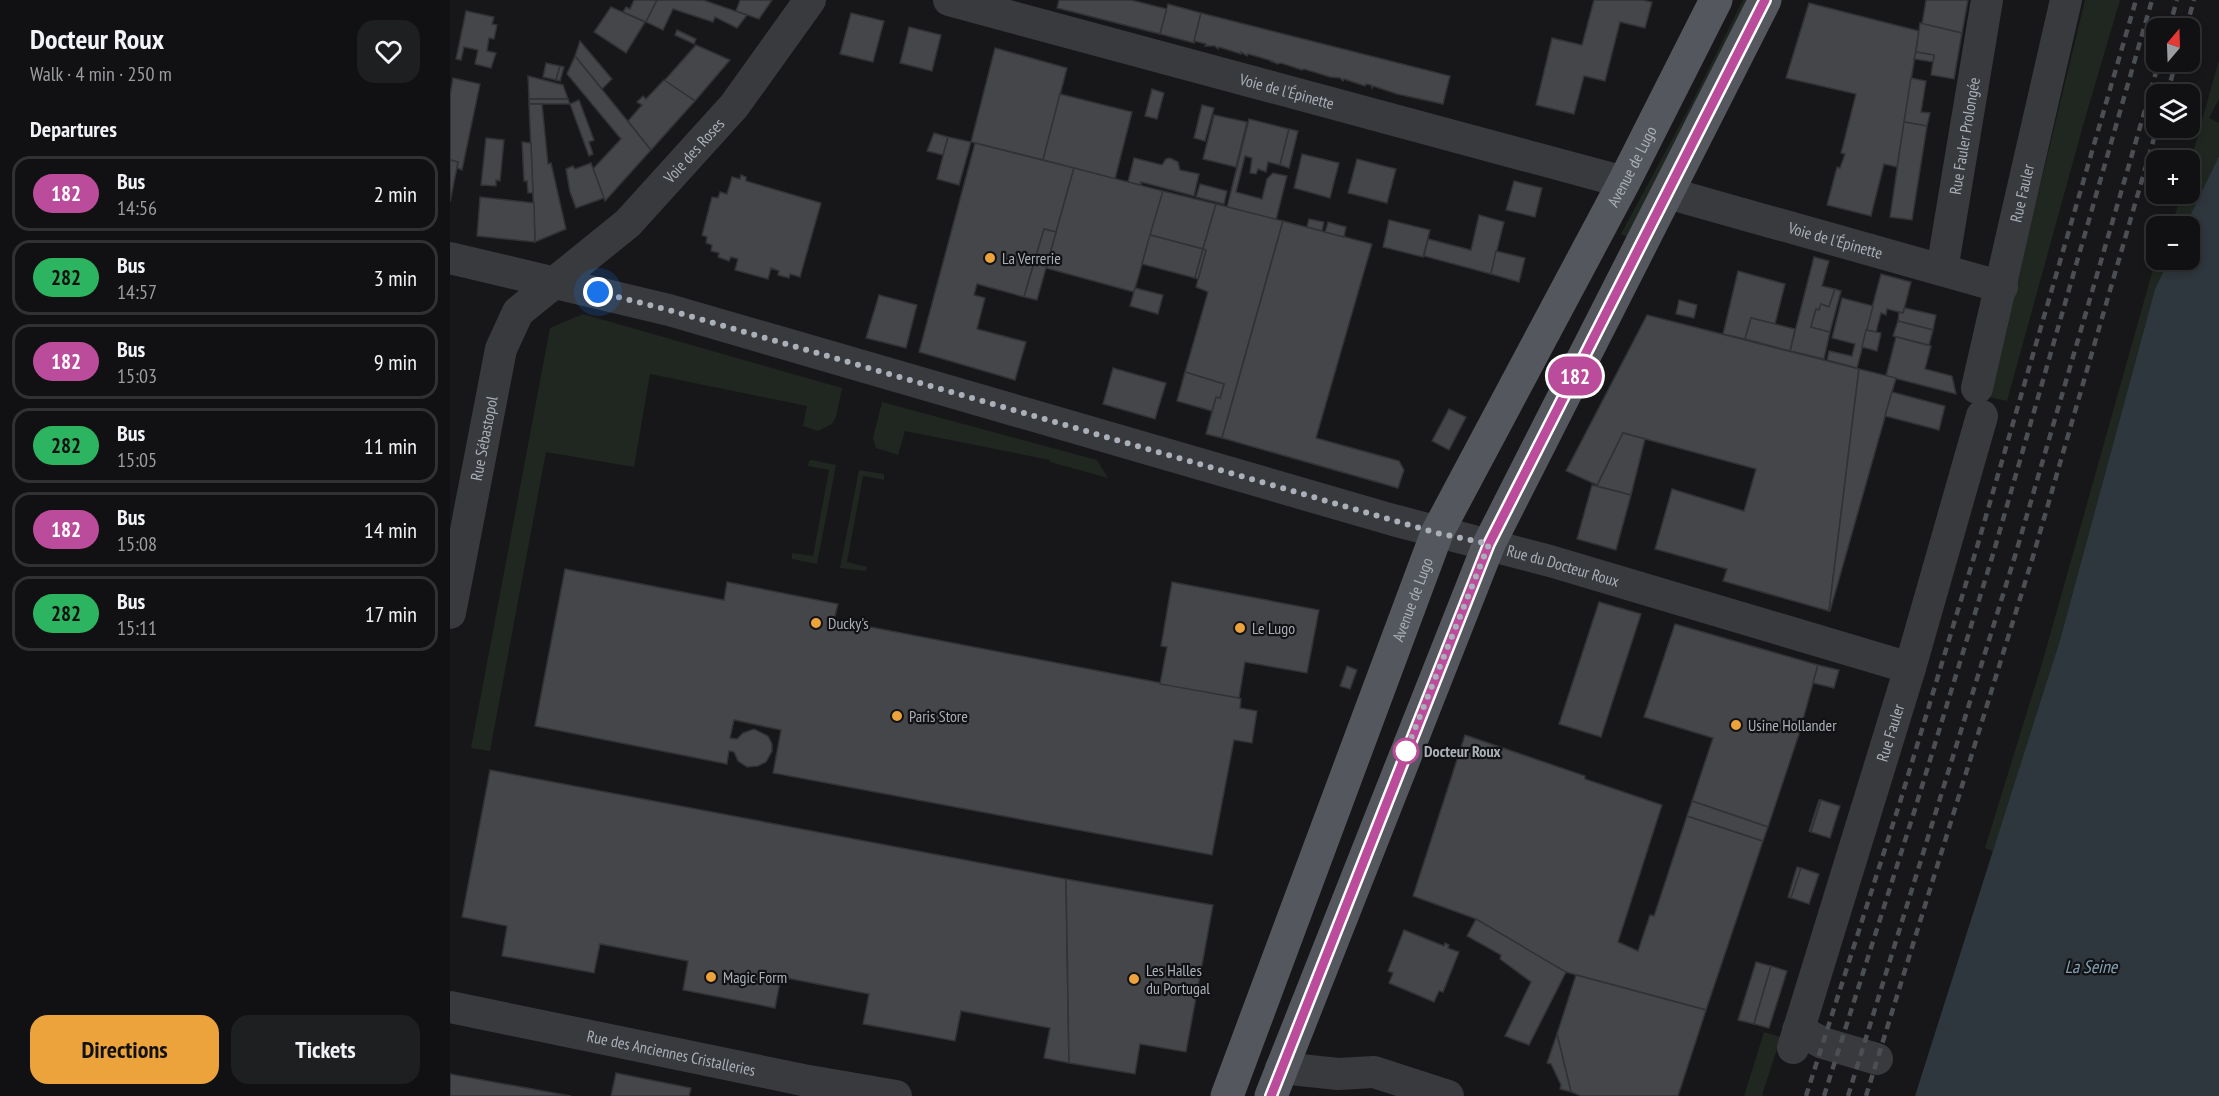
<!DOCTYPE html>
<meta charset="utf-8">
<style>
body{margin:0;font-family:"PT Sans Narrow",sans-serif;background:#1e1f21;color:#f1f3f6;height:100vh;display:flex;flex-direction:column;font-size:22px;white-space:nowrap}
*{box-sizing:border-box;margin:0}
p{font-size:20px;color:#9c9da0}
.icon{flex:none;width:33px;height:33px;fill:none;stroke:currentColor;stroke-width:2;stroke-linecap:round;stroke-linejoin:round}
.map{position:relative;flex:1;overflow:hidden}
.side{display:flex;flex-direction:column;background:#111113;width:450px}
.side>*{flex:none}
.badge{padding:0 12px;border-radius:20px;font-size:21px;line-height:39px}
.needle{width:39px;rotate:19deg}
.buttons{position:absolute;left:1696px;top:18px;display:grid;gap:12px}
.buttons a{display:grid;place-items:center;width:54px;height:54px;border-radius:12px;background:#111113;box-shadow:0 3px 9px #0003,0 0 0 2px #303133;font-size:30px}
.you{position:absolute;width:30px;height:30px;margin:-15px;border:4px solid #fff;border-radius:50%;background:#1a73e8;box-shadow:0 0 0 9px #1a73e833}
.map>.badge{position:absolute;translate:-50% -50%;box-shadow:0 0 0 3px #fff}
h2{padding:0 30px;font-size:22px;line-height:54px}
.round{display:grid;place-items:center;flex:none;width:63px;height:63px;border-radius:18px;background:#1e1f21}
.headline{display:flex;align-items:center;justify-content:space-between;height:102px;padding:0 30px}
h1{font-size:28px;font-weight:800;line-height:45px}
.action{display:flex;gap:12px;margin-top:auto;padding:12px 30px}
.action a{flex:1;height:69px;border-radius:18px;background:#eda33b;color:#111;font-size:24px;font-weight:800;line-height:69px;text-align:center}
.action a+a{background:#1e1f21;color:#f1f3f6}
ul{padding:0;list-style:none}
li{display:flex;align-items:center;gap:18px;height:75px;margin:0 12px 9px;padding:0 18px;border:3px solid #303133;border-radius:18px}
li div{flex:1}
li b{display:block;font-size:22px}
li em{font-style:normal}
li .badge{min-width:66px;font-weight:700;text-align:center}
main{display:flex;flex:1;min-height:0}
.map>svg:first-child{display:block}
</style>
<main>
<section class="side">
<div class="headline"><div><h1>Docteur Roux</h1><p>Walk · 4 min · 250 m</p></div><a class="round"><svg class="icon" aria-label="heart" viewBox="0 0 24 24"><path d="M12 20l-8-8c-3-5 5-10 8-4 3-6 11-1 8 4z"/></svg></a></div>
<h2>Departures</h2>
<ul>
<li><span class="badge" style="background:#ba4c9b;color:#fff">182</span><div><b>Bus</b><p>14:56</p></div><em>2 min</em></li>
<li><span class="badge" style="background:#2cb461;color:#111">282</span><div><b>Bus</b><p>14:57</p></div><em>3 min</em></li>
<li><span class="badge" style="background:#ba4c9b;color:#fff">182</span><div><b>Bus</b><p>15:03</p></div><em>9 min</em></li>
<li><span class="badge" style="background:#2cb461;color:#111">282</span><div><b>Bus</b><p>15:05</p></div><em>11 min</em></li>
<li><span class="badge" style="background:#ba4c9b;color:#fff">182</span><div><b>Bus</b><p>15:08</p></div><em>14 min</em></li>
<li><span class="badge" style="background:#2cb461;color:#111">282</span><div><b>Bus</b><p>15:11</p></div><em>17 min</em></li>
</ul>
<div class="action"><a>Directions</a><a>Tickets</a></div>
</section>
<div class="map">
<svg width="1769" height="1096" viewBox="0 0 1769 1096">
<rect width="100%" height="100%" fill="#171719"/>
<g fill="#1f2720">
<polygon points="1293,0 1306,0 1183,240 1171,234 1239,108"/>
<polygon points="1635,0 1670,0 1634,122 1557,401 1539,397"/>
<polygon points="1769,60 1769,99 1759,118 1769,123 1769,156 1735,226 1721,226 1732,194 1740,194 1740,163"/>
<polygon points="1707,255 1707,260 1719,260 1705,289 1610,640 1543,851 1535,848 1593,660"/>
<polygon points="133,314 392,388 386,417 382,424 368,431 353,426 357,406 200,374 184,467 96,452 40,751 21,748 100,328"/>
<polygon points="432,402 647,460 658,478 600,462 600,460 455,431 448,455 426,448 423,438"/>
<polygon points="362,460 386,465 367,564 342,559 342,553 363,556 379,470 358,466 359,461"/>
<polygon points="409,470 434,474 434,480 413,476 397,562 417,567 416,571 390,568"/>
<polygon points="1314,1032 1331,1037 1312,1095 1315,1096 1294,1096"/>
</g>
<polygon fill="#2e373d" points="1769,156 1769,1096 1465,1096 1610,640 1705,289 1719,260 1740,260 1740,226 1735,226"/>
<g fill="#444649" stroke="#313235" stroke-width="1.5">
<polygon points="184,0 207,0 196,22 173,12 176,7 180,9"/>
<polygon points="207,0 253,0 297,15 287,28 265,17 263,22 223,9 213,30 196,22"/>
<polygon points="290,0 322,0 309,19 286,11"/>
<polygon points="609,0 681,0 717,9 710,34 607,8"/>
<polygon points="1144,0 1192,0 1202,2 1195,28 1170,22 1155,81 1134,76 1124,114 1086,105 1102,38 1132,45"/>
<polygon points="1476,0 1518,0 1512,33 1472,24"/>
<polygon points="1359,3 1469,31 1447,167 1434,164 1421,216 1377,205 1387,167 1390,168 1395,154 1391,153 1406,94 1336,78"/>
<polygon points="718,4 751,13 744,43 710,34"/>
<polygon points="161,7 195,22 176,53 144,32"/>
<polygon points="16,11 44,17 42,24 47,25 44,39 39,38 37,51 46,53 41,68 25,64 28,50 14,47 11,60 6,59"/>
<polygon points="401,13 434,21 423,62 390,54"/>
<polygon points="751,13 1000,76 993,104 947,94 923,86 922,88 921,85 916,84 915,86 894,79 893,81 890,78 880,77 854,69 852,70 831,63 827,64 822,61 822,62 819,60 798,54 797,56 791,52 791,54 769,47 768,49 765,46 755,46 756,44 744,41"/>
<polygon points="1470,23 1512,33 1504,79 1481,75 1484,55 1466,52"/>
<polygon points="459,27 491,35 482,71 450,63"/>
<polygon points="227,30 246,39 244,44 225,35"/>
<polygon points="130,41 162,79 152,89 125,56"/>
<polygon points="246,45 280,60 245,101 214,81"/>
<polygon points="545,48 617,68 593,160 521,142"/>
<polygon points="1466,52 1484,55 1483,62 1464,59"/>
<polygon points="125,56 201,150 155,201 143,169 171,139 117,74"/>
<polygon points="96,63 110,66 106,80 93,77"/>
<polygon points="110,66 114,67 110,81 106,80"/>
<polygon points="78,76 113,85 118,99 79,99"/>
<polygon points="3,78 30,84 12,170 7,168 8,162 0,160 0,95"/>
<polygon points="1461,78 1476,81 1471,112 1480,113 1477,126 1454,122"/>
<polygon points="214,80 245,101 201,150 178,121 192,105 187,102 193,96 196,99"/>
<polygon points="702,89 714,93 707,119 695,116"/>
<polygon points="610,94 682,112 665,179 593,160"/>
<polygon points="79,99 118,99 120,104 79,104"/>
<polygon points="129,100 144,140 139,142 143,154 139,156 120,104"/>
<polygon points="79,104 92,104 98,164 101,163 116,229 85,242"/>
<polygon points="752,105 764,108 755,141 744,138"/>
<polygon points="764,115 797,122 786,167 753,159"/>
<polygon points="799,119 839,129 830,165 818,162 816,172 808,169 806,174 800,173 802,158 795,156 786,192 812,199 817,179 823,173 837,176 826,220 777,207"/>
<polygon points="1454,122 1477,126 1462,220 1440,217"/>
<polygon points="839,129 848,131 839,168 830,165"/>
<polygon points="484,133 498,137 493,155 477,151"/>
<polygon points="498,137 521,142 509,185 487,179"/>
<polygon points="36,138 54,140 50,181 46,180 46,186 31,185"/>
<polygon points="72,142 81,143 83,193 78,193 77,181 74,181"/>
<polygon points="525,143 624,168 606,232 594,229 574,297 527,284 524,295 535,298 527,329 576,342 565,380 469,352"/>
<polygon points="852,154 889,163 880,198 844,188"/>
<polygon points="684,158 712,165 716,159 720,158 728,162 730,170 749,174 744,196 691,182 691,185 678,182"/>
<polygon points="907,159 946,169 937,203 898,193"/>
<polygon points="0,160 8,162 0,202"/>
<polygon points="141,163 154,198 126,208 120,192 116,169 123,166 125,169"/>
<polygon points="624,168 713,191 684,292 596,268"/>
<polygon points="291,175 296,177 296,181 371,203 350,277 340,274 339,278 328,275 329,271 321,268 318,279 285,270 288,259 281,257 279,261 268,257 269,253 261,251 262,245 256,243 257,237 252,235 262,197 268,198 270,192 277,194 282,177 290,179"/>
<polygon points="1064,181 1092,188 1085,217 1056,210"/>
<polygon points="750,184 777,191 774,204 746,197"/>
<polygon points="713,191 766,204 753,249 700,235"/>
<polygon points="30,197 84,203 85,242 27,236"/>
<polygon points="766,204 833,221 772,438 756,434 766,397 770,398 774,384 735,372 758,292 746,287 756,250 753,249"/>
<polygon points="1029,215 1054,222 1041,274 974,256 978,239 1021,250"/>
<polygon points="859,219 874,222 872,231 857,227"/>
<polygon points="939,220 980,230 973,257 933,247"/>
<polygon points="833,221 922,244 866,438 949,461 954,470 948,488 772,438"/>
<polygon points="878,222 896,227 894,237 875,232"/>
<polygon points="594,229 606,232 587,300 574,297"/>
<polygon points="700,235 753,249 745,278 692,264"/>
<polygon points="753,249 756,250 748,279 745,278"/>
<polygon points="1046,251 1075,258 1069,282 1041,274"/>
<polygon points="1364,257 1379,261 1372,286 1385,289 1379,307 1371,304 1369,310 1366,309 1361,327 1380,332 1374,359 1340,351"/>
<polygon points="1288,271 1335,284 1325,324 1301,318 1295,339 1273,334"/>
<polygon points="1431,274 1461,282 1453,313 1437,309 1436,315 1431,313 1426,332 1416,330"/>
<polygon points="685,288 713,295 708,314 680,306"/>
<polygon points="1385,289 1391,291 1380,332 1361,327 1366,309 1369,310 1371,304 1379,307"/>
<polygon points="429,295 467,305 456,348 416,338"/>
<polygon points="1392,298 1423,306 1407,368 1377,360 1379,351 1402,356 1405,344 1382,338"/>
<polygon points="1229,300 1247,305 1244,318 1226,314"/>
<polygon points="1455,308 1486,315 1483,330 1448,321 1449,312 1453,313"/>
<polygon points="1197,315 1409,369 1379,611 1273,581 1277,569 1205,549 1222,489 1294,511 1306,469 1173,433 1147,485 1116,471"/>
<polygon points="1301,318 1345,329 1340,351 1295,339"/>
<polygon points="1448,321 1483,330 1479,345 1443,336"/>
<polygon points="1416,330 1431,333 1427,351 1412,347"/>
<polygon points="1446,337 1481,346 1475,369 1502,376 1506,394 1436,376"/>
<polygon points="663,368 716,383 705,419 653,404"/>
<polygon points="1409,369 1446,378 1380,611 1379,611"/>
<polygon points="735,372 774,384 770,398 766,397 762,411 727,401"/>
<polygon points="1442,392 1495,406 1489,430 1435,416"/>
<polygon points="999,409 1016,417 999,450 982,441"/>
<polygon points="1173,433 1195,439 1181,495 1147,486"/>
<polygon points="1142,485 1181,495 1166,550 1127,539"/>
<polygon points="115,569 274,600 277,582 388,604 384,620 789,698 791,699 790,708 807,711 802,743 784,740 762,855 323,773 331,730 284,720 280,738 287,739 293,733 304,729 318,736 322,744 322,751 316,762 308,766 297,767 288,761 284,752 279,751 277,764 85,726"/>
<polygon points="722,582 869,610 857,673 795,662 789,698 710,684 717,647 711,646"/>
<polygon points="1149,602 1191,614 1151,737 1109,724"/>
<polygon points="1225,624 1368,665 1349,734 1318,827 1242,801 1263,738 1194,717"/>
<polygon points="1368,665 1389,670 1384,688 1363,683"/>
<polygon points="897,666 907,670 900,689 890,686"/>
<polygon points="1015,735 1135,776 1135,779 1212,805 1168,942 1188,951 1200,915 1204,916 1237,816 1313,841 1256,1010 1112,971 1026,919 963,896"/>
<polygon points="40,770 616,879 619,1063 594,1058 600,1028 511,1011 505,1041 413,1024 419,994 331,977 325,1008 233,990 238,961 150,944 144,973 52,956 57,926 12,917"/>
<polygon points="1369,800 1371,800 1361,832 1359,831"/>
<polygon points="1371,800 1390,806 1380,838 1361,832"/>
<polygon points="1242,801 1318,827 1313,841 1237,816"/>
<polygon points="1347,867 1351,868 1341,898 1338,897"/>
<polygon points="1351,868 1369,874 1359,904 1341,898"/>
<polygon points="616,879 763,905 736,1052 690,1044 685,1074 619,1063"/>
<polygon points="1026,919 1116,972 1079,1045 1055,1036 1081,982 1050,959 1051,955 1017,936"/>
<polygon points="954,930 994,946 995,943 999,945 998,948 1009,952 993,992 989,991 984,1002 939,983 943,973 938,971"/>
<polygon points="1306,962 1321,966 1304,1024 1288,1020"/>
<polygon points="1321,966 1337,971 1319,1028 1304,1024"/>
<polygon points="1126,975 1256,1010 1228,1096 1131,1096 1121,1092 1107,1034"/>
<polygon points="1107,1034 1121,1092 1110,1089 1111,1085 1101,1064 1097,1063"/>
<polygon points="166,1073 241,1088 239,1096 161,1096"/>
<polygon points="0,1074 121,1096 0,1096"/>
</g>
<g fill="none" stroke-linecap="round" stroke-linejoin="round">
<g stroke="#383a3e" stroke-width="32">
<path id="s1" d="M499,0l675,182"/>
<path id="s2" d="M1218,193l334,94"/>
<path id="s3" d="M0,258l219,52 724,210 157,41 360,107"/>
<path id="s4" d="M1492,270l45,-270"/>
<path id="s5" d="M1527,388l89,-388"/>
<path id="s6" d="M0,613l51,-264 17,-37 110,-89 106,-117 76,-106"/>
<path id="s7" d="M0,1007l353,73 93,16"/>
<polyline points="1348,1030 1373,1043 1427,1059"/>
<path id="s8" d="M1343,1048l117,-380 72,-252"/>
<polyline points="831,1068 888,1074 924,1072 998,1096"/>
</g>
<g stroke="#54575d" stroke-width="33">
<path id="s9" d="M777,1096l210,-563 187,-351 92,-182"/>
<polyline points="821,1096 1039,544 1315,0"/>
</g>
<g stroke="#4b4e53" stroke-width="4.5" stroke-dasharray="8 6" stroke-linecap="butt">
<polyline points="1719,28 1727,0"/>
<polyline points="1736,28 1744,0"/>
<polyline points="1717,94 1726,62"/>
<polyline points="1356,1096 1450,802 1527,547 1686,0"/>
<polyline points="1374,1096 1465,809 1544,551 1702,0"/>
<polyline points="1398,1096 1565,556 1709,62"/>
<polyline points="1416,1096 1582,560 1707,128"/>
</g>
</g>
<g fill="none" stroke-linecap="round" stroke-linejoin="round">
<defs>
<polyline id="line" points="821,1096 1039,544 1315,0"/>
</defs>
<use href="#line" stroke="#fff" stroke-width="14"/>
<use href="#line" stroke="#ba4c9b" stroke-width="9"/>
<polyline stroke="#aab0b9" stroke-width="6" stroke-dasharray="0 10.8" points="148,292 219,310 987,533 1039,544 956,751"/>
</g>
<g fill="#eda33b" stroke="#121214" stroke-width="2">
<circle cx="540" cy="258" r="6"/>
<circle cx="366" cy="623" r="6"/>
<circle cx="790" cy="628" r="6"/>
<circle cx="447" cy="716" r="6"/>
<circle cx="1286" cy="725" r="6"/>
<circle cx="261" cy="977" r="6"/>
<circle cx="684" cy="979" r="6"/>
</g>
<circle fill="#fff" stroke="#ba4c9b" stroke-width="3" cx="956" cy="751" r="12"/>
<g text-anchor="middle" dominant-baseline="central" stroke-width="4.5" stroke-linejoin="round" paint-order="stroke">
<g font-size="16" fill="#aab0b9" stroke="#121214">
<text stroke="none"><textPath href="#s1" startOffset="350">Voie de l'Épinette</textPath></text>
<text stroke="none"><textPath href="#s4" startOffset="136">Rue Fauler Prolongée</textPath></text>
<text stroke="none"><textPath href="#s6" startOffset="549">Voie des Roses</textPath></text>
<text stroke="none"><textPath href="#s9" startOffset="1016">Avenue de Lugo</textPath></text>
<text stroke="none"><textPath href="#s5" startOffset="200">Rue Fauler</textPath></text>
<text stroke="none"><textPath href="#s2" startOffset="174">Voie de l'Épinette</textPath></text>
<text stroke="none"><textPath href="#s6" startOffset="178">Rue Sébastopol</textPath></text>
<text stroke="none"><textPath href="#s3" startOffset="1155">Rue du Docteur Roux</textPath></text>
<text stroke="none"><textPath href="#s9" startOffset="530">Avenue de Lugo</textPath></text>
<text stroke="none"><textPath href="#s8" startOffset="330">Rue Fauler</textPath></text>
<text stroke="none"><textPath href="#s7" startOffset="226">Rue des Anciennes Cristalleries</textPath></text>
</g>
<g font-size="16" fill="#aab0b9" stroke="#121214" text-anchor="start">
<text x="552" y="258">La Verrerie</text>
<text x="378" y="623">Ducky's</text>
<text x="802" y="628">Le Lugo</text>
<text x="459" y="716">Paris Store</text>
<text x="1298" y="725">Usine Hollander</text>
<text x="696" y="970">Les Halles<tspan x="696" dy="18">du Portugal</tspan></text>
<text x="273" y="977">Magic Form</text>
</g>
<g font-size="16" font-weight="bold" fill="#aab0b9" stroke="#121214" text-anchor="start">
<text x="974" y="751">Docteur Roux</text>
</g>
<g font-size="18" font-style="italic" fill="#82a0b3" stroke="#121214">
<text x="1641" y="966">La Seine</text>
</g>
</g>
</svg>
<div class="buttons">
<a><svg class="needle" viewBox="-14 -14 28 28"><path d="M0-13l5 13h-10z" fill="#e53935"/><path d="M0 13l5-13h-10z" fill="#9c9da0"/></svg></a>
<a><svg class="icon" aria-label="layers" viewBox="0 0 24 24"><path d="M12 4l9 5-9 5-9-5zM3 14l9 5 9-5"/></svg></a>
<a>+</a>
<a>−</a>
</div>
<div class="you" style="left:148px;top:292px"></div>
<b class="badge" style="left:1125px;top:376px;background:#ba4c9b;color:#fff">182</b>
</div>
</main>
